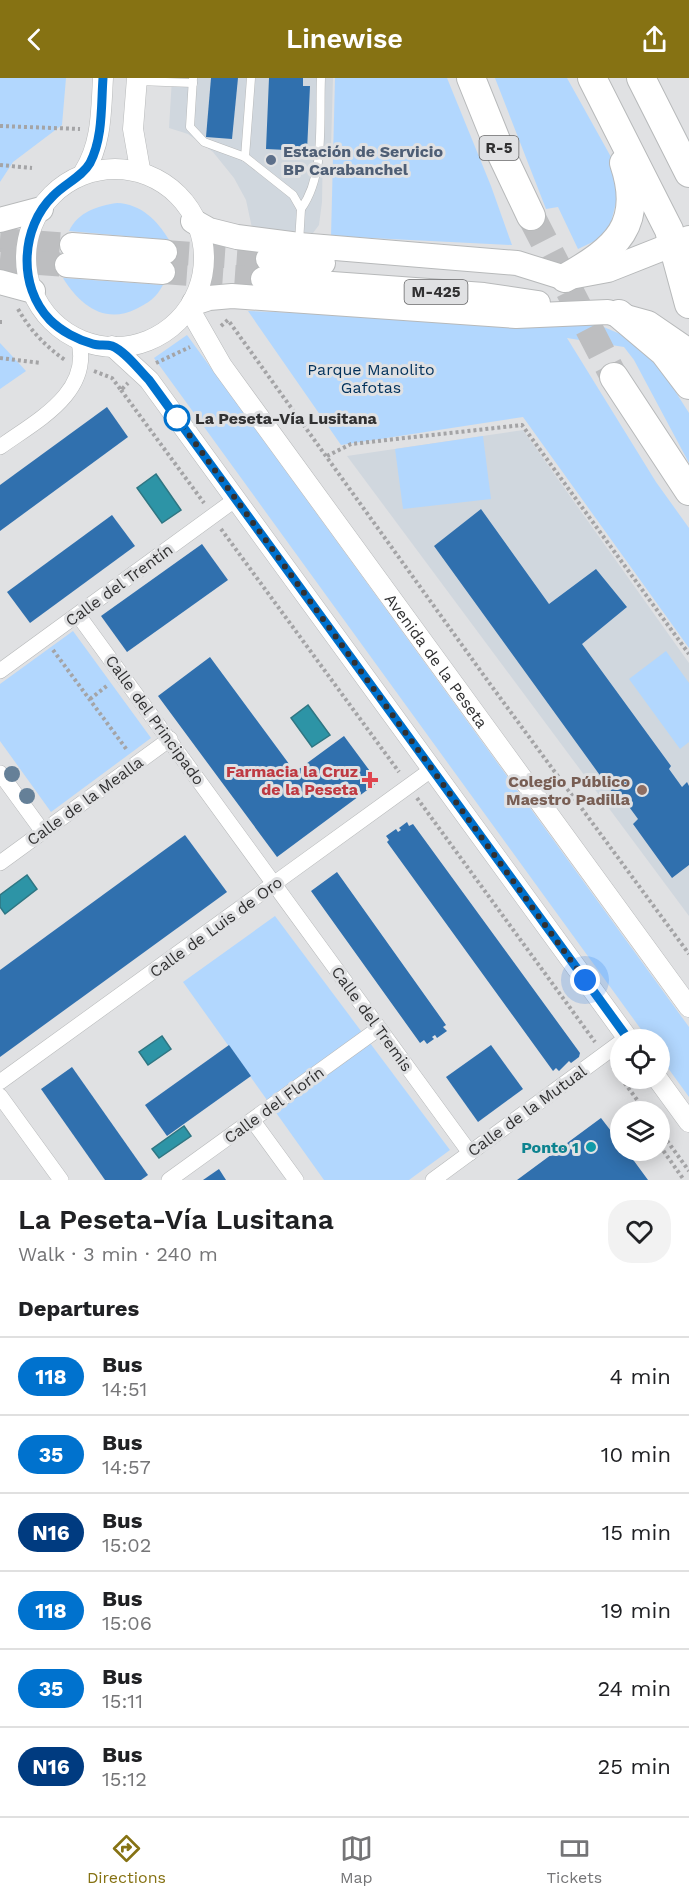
<!DOCTYPE html>
<meta charset="utf-8">
<style>
body{margin:0;font-family:"Work Sans",sans-serif;background:#f2f2f2;color:#202124;height:100vh;display:flex;flex-direction:column;font-size:22px;white-space:nowrap}
*{box-sizing:border-box;margin:0}
p{font-size:20px;color:#757577}
.icon{flex:none;width:33px;height:33px;fill:none;stroke:currentColor;stroke-width:2;stroke-linecap:round;stroke-linejoin:round}
.map{position:relative;height:1102px;overflow:hidden}
.sheet{display:flex;flex-direction:column;background:#fff;flex:1}
.sheet>*{flex:none}
.badge{padding:0 12px;border-radius:20px;font-size:21px;line-height:39px}
.buttons{position:absolute;left:610px;top:951px;display:grid;gap:12px}
.buttons a{display:grid;place-items:center;width:60px;height:60px;border-radius:50%;background:#fff;box-shadow:0 3px 15px #0003;font-size:30px}
.you{position:absolute;width:30px;height:30px;margin:-15px;border:4px solid #fff;border-radius:50%;background:#1a73e8;box-shadow:0 0 0 9px #1a73e833}
.map>.badge{position:absolute;translate:-50% -50%;box-shadow:0 0 0 3px #fff}
h2{padding:0 18px;font-size:22px;line-height:54px}
.round{display:grid;place-items:center;flex:none;width:63px;height:63px;border-radius:24px;background:#f2f2f2}
.headline{display:flex;align-items:center;justify-content:space-between;height:102px;padding:0 18px}
h1{font-size:28px;font-weight:600;line-height:45px}
ul{padding:0;list-style:none}
li{display:flex;align-items:center;gap:18px;height:78px;padding:0 18px;border-top:2px solid #e0e0e0}
li div{flex:1}
li b{display:block;font-size:22px}
li em{font-style:normal}
li .badge{min-width:66px;font-weight:700;text-align:center}
header{display:flex;justify-content:space-between;align-items:center;height:78px;padding:0 18px;background:#867213;color:#fff;font-size:27px;font-weight:600}
.dock{display:flex;justify-content:space-around;align-items:center;height:84px;border-top:2px solid #e0e0e0;background:#fff;font-size:16px;color:#757577}
.dock a{display:grid;justify-items:center;gap:3px}
.dock .selected{color:#867213}
.map>svg:first-child{display:block}
</style>
<header><svg class="icon" aria-label="back" viewBox="0 0 24 24"><path d="M15 5l-7 7 7 7"/></svg>Linewise<svg class="icon" aria-label="share" viewBox="0 0 24 24"><path d="M12 15V3M7 8l5-5 5 5M5 13v7h14v-7"/></svg></header>
<div class="map">
<svg width="689" height="1102" viewBox="0 0 689 1102">
<rect width="100%" height="100%" fill="#e0e1e3"/>
<g fill="#d0d7de">
<polygon points="172,0 333,0 331,69 323,68 322,124 319,147 313,155 252,150 246,122 234,100 213,74 188,56 169,50"/>
<polygon points="523,352 689,585 689,838 347,378"/>
</g>
<g fill="#b2d7fe">
<polygon points="0,0 66,0 62,47 13,84 0,104"/>
<polygon points="335,0 447,0 491,108 512,167 331,158"/>
<polygon points="495,0 567,0 611,79 620,109 610,148 599,161 578,171 558,129 546,131"/>
<path d="M117,125c24,1 40,17 52,37l-100,-9c9,-19 28,-25 48,-28z"/>
<path d="M63,200l100,7c-7,13 -15,18 -27,24 -32,16 -57,-5 -73,-31z"/>
<polygon points="248,233 599,247 632,261 656,283 689,335 689,385 634,282 624,269 567,260 656,404 689,450 689,570 523,339 341,367"/>
<polygon points="187,257 689,949 689,1019 660,979 660,962 648,961 154,280"/>
<polygon points="0,265 26,293 0,311"/>
<polygon points="483,358 491,421 403,431 395,371"/>
<polygon points="73,553 151,660 51,734 0,663 0,606"/>
<polygon points="666,573 689,605 689,664 680,671 629,601"/>
<polygon points="275,838 450,1072 409,1102 324,1102 183,904"/>
</g>
<g fill="#2d94a6" stroke="#2e7683" stroke-width="1.5">
<polygon points="156,396 181,432 162,445 137,410"/>
<polygon points="308,627 330,657 312,669 291,640"/>
<polygon points="27,797 37,811 5,836 0,829 0,817"/>
<polygon points="162,958 171,971 148,987 139,974"/>
<polygon points="184,1048 191,1058 159,1080 152,1071"/>
</g>
<g fill="#3070ae">
<polygon points="211,0 238,0 232,61 206,59"/>
<polygon points="269,0 303,0 303,8 310,8 307,73 266,71"/>
<polygon points="107,329 128,359 0,453 0,407"/>
<polygon points="481,431 549,526 596,491 627,529 582,566 671,688 669,691 682,709 687,704 689,708 689,787 672,800 633,746 638,741 624,722 620,725 434,468"/>
<polygon points="112,437 135,468 30,545 7,514"/>
<polygon points="202,466 228,502 127,574 101,538"/>
<polygon points="210,579 295,694 344,658 378,704 277,779 158,618"/>
<polygon points="407,744 409,748 413,746 580,975 579,979 571,985 569,983 559,993 556,990 553,993 387,764 389,762 386,758 396,751 398,754 401,752 399,750"/>
<polygon points="185,757 227,814 0,979 0,892"/>
<polygon points="337,794 446,947 443,949 447,953 437,960 435,957 432,959 434,961 427,966 424,962 420,965 311,813"/>
<polygon points="229,967 251,998 167,1058 145,1027"/>
<polygon points="491,967 523,1011 478,1044 446,999"/>
<polygon points="72,989 148,1097 141,1102 105,1102 41,1011"/>
<polygon points="601,1040 621,1066 621,1072 626,1072 648,1102 517,1102"/>
<polygon points="219,1091 226,1102 203,1102"/>
</g>
<g fill="none" stroke-linecap="round" stroke-linejoin="round">
<g stroke="#bdbec0" stroke-width="24" stroke-dasharray="24 12" stroke-linecap="butt">
<polyline points="0,162 72,167"/>
<polyline points="165,174 268,181"/>
<polyline points="0,182 67,187"/>
<polyline points="163,194 263,201"/>
</g>
<polyline stroke="#bdbec0" stroke-width="28" stroke-dasharray="28 14" stroke-linecap="butt" points="531,138 614,299"/>
<defs>
<g id="service">
<polyline points="193,0 190,49 204,64 245,79 293,117 301,131 299,165"/>
<polyline points="138,3 193,5"/>
<polyline points="245,79 251,0"/>
<path d="M301,131c25,-35 18,-89 20,-131"/>
</g>
<g id="minor">
<path d="M0,369c36,-26 94,-55 78,-108"/>
<polyline points="78,537 470,1075"/>
<polyline points="0,593 236,421"/>
<polyline points="0,695 43,754"/>
<polyline points="0,785 170,661"/>
<polyline points="0,1004 431,692"/>
<polyline points="0,1018 61,1102"/>
<polyline points="253,1043 296,1102"/>
<polyline points="169,1102 378,951"/>
<polyline points="433,1102 621,964"/>
</g>
<g id="tertiary">
<polyline points="137,0 133,51 140,91"/>
<circle cx="115" cy="180" r="89"/>
<path d="M84,94c18,-29 17,-61 19,-94"/>
<path id="s1" d="M190,232l32,56 467,641"/>
<polyline points="112,268 149,302 629,962"/>
<polyline points="657,1000 689,1044"/>
</g>
<g id="primary">
<polyline points="0,142 41,131"/>
<polyline points="193,143 209,152 237,159 299,167 517,185 565,200 608,192 689,160"/>
<polyline points="72,167 165,174"/>
<polyline points="268,181 323,185"/>
<polyline points="67,187 163,194"/>
<polyline points="263,201 484,217 538,225"/>
<polyline points="0,204 33,213"/>
<polyline points="194,225 209,220 232,218 516,238 608,234 648,245 689,273"/>
</g>
<g id="motorway">
<polyline points="471,0 502,77 531,138"/>
<polyline points="592,0 669,152 689,226"/>
<polyline points="641,0 689,95"/>
<path d="M565,200c51,-29 80,-53 59,-115"/>
<polyline points="619,236 664,274 689,307"/>
<polyline points="614,299 689,413"/>
</g>
</defs>
<use href="#service" stroke="#b7b9ba" stroke-width="9"/>
<use href="#minor" stroke="#b7b9ba" stroke-width="16"/>
<use href="#tertiary" stroke="#b7b9ba" stroke-width="21"/>
<use href="#primary" stroke="#b7b9ba" stroke-width="26"/>
<use href="#motorway" stroke="#b7b9ba" stroke-width="30"/>
<g stroke="#a4a4a6" stroke-width="4" stroke-dasharray="3 3" stroke-linecap="butt">
<polyline points="0,48 80,51"/>
<polyline points="0,87 32,90"/>
<path d="M18,231c12,21 27,37 47,51"/>
<polyline points="0,244 2,244"/>
<polyline points="221,248 228,242 490,606 689,876"/>
<polyline points="0,280 41,285"/>
<polyline points="156,285 190,269"/>
<polyline points="94,293 112,300 121,312 128,305"/>
<polyline points="121,312 204,425"/>
<polyline points="327,378 351,366 522,347 689,576"/>
<polyline points="221,451 399,694"/>
<polyline points="53,572 127,672"/>
<polyline points="90,621 108,607"/>
<polyline points="417,720 595,964"/>
<polyline points="613,989 621,1000"/>
<polyline points="621,1000 646,1034"/>
<polyline points="660,1053 689,1093"/>
<polyline points="660,1068 684,1102"/>
</g>
<use href="#service" stroke="#fff" stroke-width="8"/>
<use href="#minor" stroke="#fff" stroke-width="15"/>
<use href="#tertiary" stroke="#fff" stroke-width="20"/>
<use href="#primary" stroke="#fff" stroke-width="24"/>
<use href="#motorway" stroke="#fff" stroke-width="28"/>
</g>
<g fill="#658098">
<circle cx="12" cy="696" r="8"/>
<circle cx="27" cy="718" r="8"/>
</g>
<g fill="none" stroke-linecap="round" stroke-linejoin="round">
<defs>
<path id="line" d="M103,0c-2,28 0,60 -13,85 -8,14 -26,21 -37,33 -32,31 -36,90 -3,124 11,11 28,20 43,24 6,2 13,0 19,2 13,5 27,24 37,34l480,660"/>
</defs>
<use href="#line" stroke="#fff" stroke-width="14"/>
<use href="#line" stroke="#0072ce" stroke-width="9"/>
<polyline stroke="#313132" stroke-width="6" stroke-dasharray="0 10.8" points="177,340 585,902"/>
</g>
<circle fill="#5c6f8a" stroke="#e0e1e3" stroke-width="2" cx="271" cy="82" r="6"/>
<circle fill="#fff" stroke="#0072ce" stroke-width="3" cx="177" cy="340" r="12"/>
<path fill="#e0444e" stroke="#e0e1e3" stroke-width="2" d="M367 693h6v6h6v6h-6v6h-6v-6h-6v-6h6z"/>
<circle fill="#8d6e63" stroke="#e0e1e3" stroke-width="2" cx="642" cy="712" r="6"/>
<circle fill="#0f9aa8" stroke="#e0e1e3" stroke-width="2" cx="591" cy="1069" r="6"/>
<g text-anchor="middle" dominant-baseline="central" stroke-width="6" stroke-linejoin="round" paint-order="stroke">
<g fill="#e0e1e3" stroke="#666667" stroke-width="1.5">
<rect x="479.5" y="58" width="39" height="24" rx="4.5"/>
<rect x="404.5" y="202" width="63" height="24" rx="4.5"/>
</g>
<g font-size="15" font-weight="bold" fill="#313132">
<text x="499" y="70">R-5</text>
<text x="436" y="214">M-425</text>
</g>
<g font-size="16" font-weight="bold" fill="#4e5e75" stroke="#e0e1e3" text-anchor="start">
<text x="283" y="73">Estación de Servicio<tspan x="283" dy="18">BP Carabanchel</tspan></text>
</g>
<g font-size="16" fill="#01315b" stroke="#e0e1e3">
<text x="371" y="291">Parque Manolito<tspan x="371" dy="18">Gafotas</tspan></text>
</g>
<g font-size="16" font-weight="bold" fill="#313132" stroke="#e0e1e3" text-anchor="start">
<text x="195" y="340">La Peseta-Vía Lusitana</text>
</g>
<g font-size="16" fill="#313132" stroke="#e0e1e3">
<text transform="translate(119 507) rotate(-36)">Calle del Trentín</text>
<text stroke="none"><textPath href="#s1" startOffset="429">Avenida de la Peseta</textPath></text>
<text transform="translate(155 642) rotate(54)">Calle del Principado</text>
<text transform="translate(85 723) rotate(-36)">Calle de la Mealla</text>
<text transform="translate(216 849) rotate(-36)">Calle de Luis de Oro</text>
<text transform="translate(372 941) rotate(54)">Calle del Tremis</text>
<text transform="translate(274 1027) rotate(-36)">Calle del Florín</text>
<text transform="translate(527 1033) rotate(-36)">Calle de la Mutual</text>
</g>
<g font-size="16" font-weight="bold" fill="#be3a42" stroke="#e0e1e3" text-anchor="end">
<text x="358" y="693">Farmacia la Cruz<tspan x="358" dy="18">de la Peseta</tspan></text>
</g>
<g font-size="16" font-weight="bold" fill="#785e54" stroke="#e0e1e3" text-anchor="end">
<text x="630" y="703">Colegio Público<tspan x="630" dy="18">Maestro Padilla</tspan></text>
</g>
<g font-size="16" font-weight="bold" fill="#0d838f" stroke="#e0e1e3" text-anchor="end">
<text x="579" y="1069">Ponto 1</text>
</g>
</g>
</svg>
<div class="buttons">
<a><svg class="icon" aria-label="locate" viewBox="0 0 24 24"><circle cx="12" cy="12" r="6"/><path d="M12 2v4M12 18v4M2 12h4M18 12h4"/></svg></a>
<a><svg class="icon" aria-label="layers" viewBox="0 0 24 24"><path d="M12 4l9 5-9 5-9-5zM3 14l9 5 9-5"/></svg></a>
</div>
<div class="you" style="left:585px;top:902px"></div>
</div>
<section class="sheet">
<div class="headline"><div><h1>La Peseta-Vía Lusitana</h1><p>Walk · 3 min · 240 m</p></div><a class="round"><svg class="icon" aria-label="heart" viewBox="0 0 24 24"><path d="M12 20l-8-8c-3-5 5-10 8-4 3-6 11-1 8 4z"/></svg></a></div>
<h2>Departures</h2>
<ul>
<li><span class="badge" style="background:#0072ce;color:#fff">118</span><div><b>Bus</b><p>14:51</p></div><em>4 min</em></li>
<li><span class="badge" style="background:#0072ce;color:#fff">35</span><div><b>Bus</b><p>14:57</p></div><em>10 min</em></li>
<li><span class="badge" style="background:#003b80;color:#fff">N16</span><div><b>Bus</b><p>15:02</p></div><em>15 min</em></li>
<li><span class="badge" style="background:#0072ce;color:#fff">118</span><div><b>Bus</b><p>15:06</p></div><em>19 min</em></li>
<li><span class="badge" style="background:#0072ce;color:#fff">35</span><div><b>Bus</b><p>15:11</p></div><em>24 min</em></li>
<li><span class="badge" style="background:#003b80;color:#fff">N16</span><div><b>Bus</b><p>15:12</p></div><em>25 min</em></li>
</ul>
</section>
<nav class="dock">
<a class="selected"><svg class="icon" aria-label="directions" viewBox="0 0 24 24"><path d="M12 3l9 9-9 9-9-9zM9 14v-3h6M13 9l2 2-2 2"/></svg>Directions</a>
<a><svg class="icon" aria-label="map" viewBox="0 0 24 24"><path d="M3 6l6-2 6 2 6-2v14l-6 2-6-2-6 2zM9 4v14M15 6v14"/></svg>Map</a>
<a><svg class="icon" aria-label="tickets" viewBox="0 0 24 24"><path d="M3 7h18v10H3zM15 7v10"/></svg>Tickets</a>
</nav>
